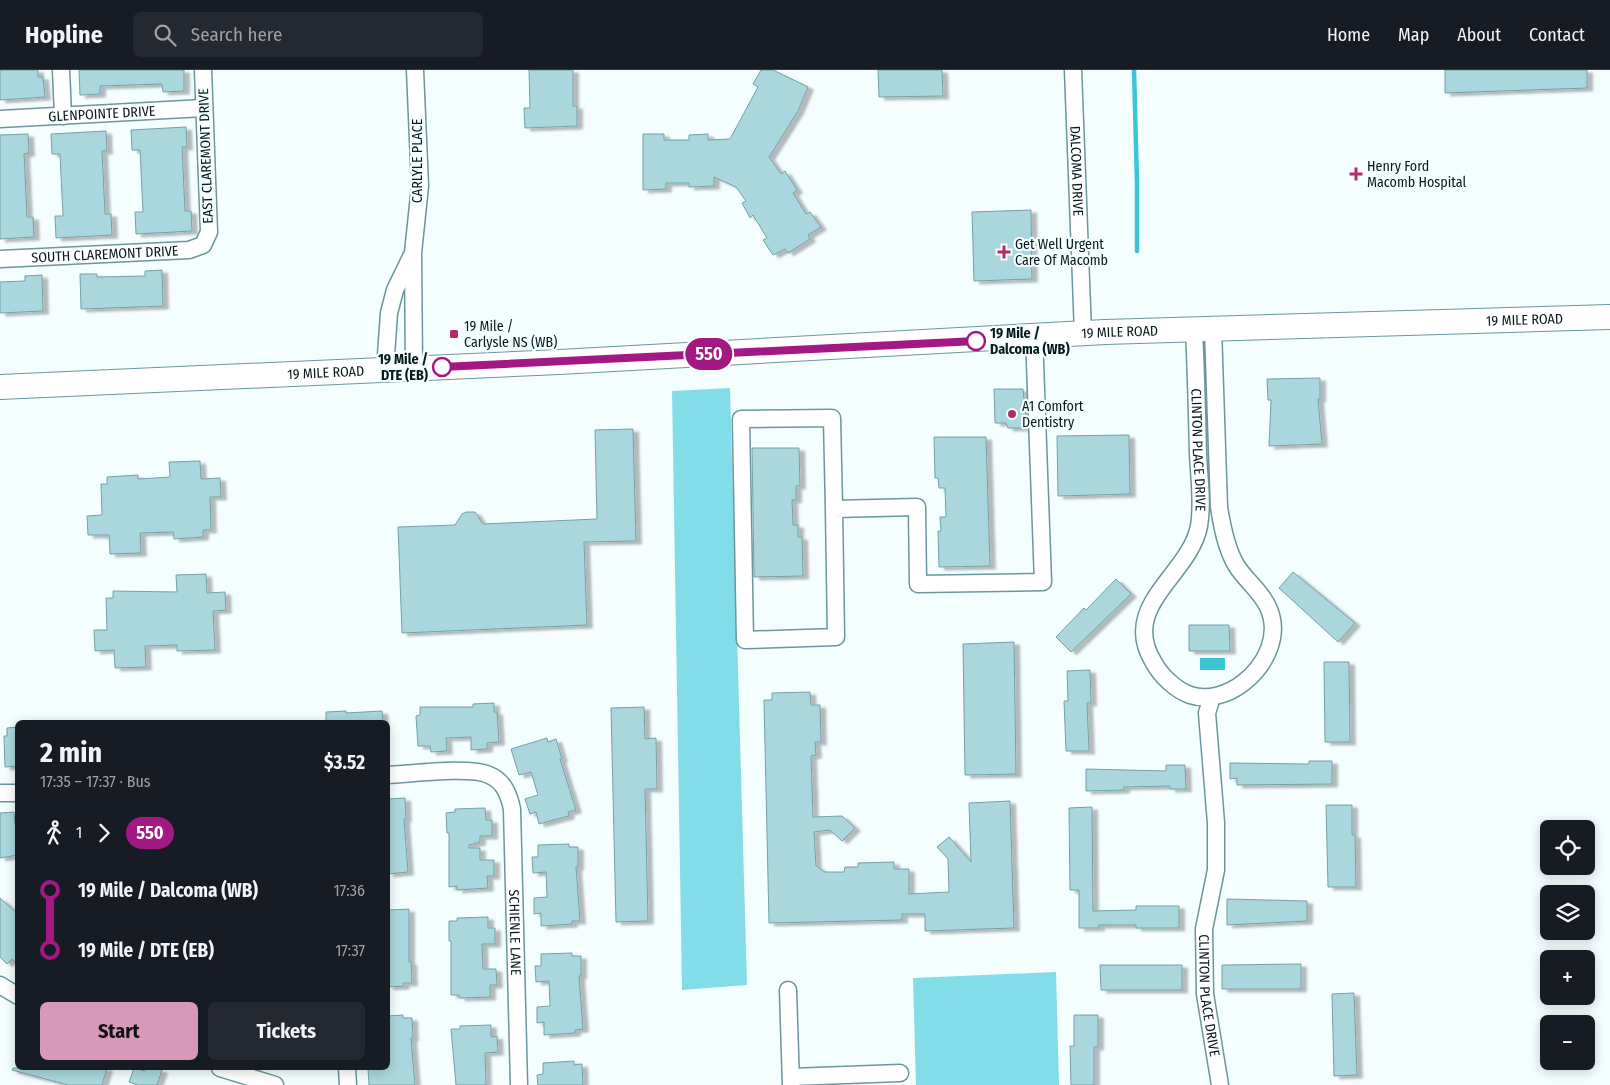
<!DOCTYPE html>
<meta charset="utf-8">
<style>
body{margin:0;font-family:"Fira Sans Condensed",sans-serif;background:#242831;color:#f1f3f6;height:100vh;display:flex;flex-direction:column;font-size:19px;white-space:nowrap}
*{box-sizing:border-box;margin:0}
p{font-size:16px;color:#9ea1a6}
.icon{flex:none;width:28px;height:28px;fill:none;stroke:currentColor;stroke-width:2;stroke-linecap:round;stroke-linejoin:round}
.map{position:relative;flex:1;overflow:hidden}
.side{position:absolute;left:15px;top:650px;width:375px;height:350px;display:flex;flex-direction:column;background:#171b24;border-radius:8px;box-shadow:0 2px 12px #0003}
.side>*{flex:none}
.badge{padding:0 10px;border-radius:16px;font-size:18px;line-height:32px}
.controls{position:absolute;left:1540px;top:750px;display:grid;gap:10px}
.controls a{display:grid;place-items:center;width:55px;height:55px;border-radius:8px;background:#171b24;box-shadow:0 2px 12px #0003;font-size:25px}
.map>.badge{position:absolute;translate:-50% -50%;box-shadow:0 0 0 2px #fff}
.legs{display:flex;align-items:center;gap:8px;height:55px;padding:0 25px;font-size:16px}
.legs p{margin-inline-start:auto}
.head{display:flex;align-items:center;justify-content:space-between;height:85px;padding:0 25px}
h1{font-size:28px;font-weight:700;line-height:38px}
.cta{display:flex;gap:10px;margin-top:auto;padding:10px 25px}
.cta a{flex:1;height:58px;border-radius:8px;background:#d699b8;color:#111;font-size:20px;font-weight:700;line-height:58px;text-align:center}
.cta a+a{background:#242831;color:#f1f3f6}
ul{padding:0 25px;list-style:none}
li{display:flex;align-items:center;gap:18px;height:60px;font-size:19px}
li i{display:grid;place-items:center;width:8px;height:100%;margin:0 6px;background:currentColor}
li i::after{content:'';width:12px;height:12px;margin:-6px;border:4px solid;border-radius:50%;background:#171b24}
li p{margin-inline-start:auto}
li:first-child i{background:linear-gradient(#0000 50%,currentColor 0)}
li:last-child i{background:linear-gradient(currentColor 50%,#0000 0)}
header{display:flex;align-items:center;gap:30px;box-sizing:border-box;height:70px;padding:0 25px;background:#171b24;border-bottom:1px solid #363941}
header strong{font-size:24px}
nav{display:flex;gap:28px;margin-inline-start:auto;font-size:18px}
.search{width:350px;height:45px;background:#242831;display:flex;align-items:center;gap:12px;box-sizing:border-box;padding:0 18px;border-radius:8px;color:#9ea1a6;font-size:19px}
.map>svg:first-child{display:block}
</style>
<header>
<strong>Hopline</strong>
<div class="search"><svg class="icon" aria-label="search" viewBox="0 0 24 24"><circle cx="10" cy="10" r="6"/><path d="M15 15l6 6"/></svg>Search here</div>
<nav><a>Home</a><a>Map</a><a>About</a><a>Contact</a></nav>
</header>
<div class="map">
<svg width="1610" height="1015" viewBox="0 0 1610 1015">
<defs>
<filter id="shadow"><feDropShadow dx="5.5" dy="3" stdDeviation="1" flood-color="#0004"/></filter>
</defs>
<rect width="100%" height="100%" fill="#f5feff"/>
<g fill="#82dde9">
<polygon points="730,318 747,915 682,920 672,321"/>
<polygon points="1056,902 1059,1015 916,1015 913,908"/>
</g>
<rect fill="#3dc5d5" x="1200" y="588" width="25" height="12"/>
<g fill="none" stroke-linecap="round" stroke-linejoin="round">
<polyline stroke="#3dc5d5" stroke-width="4.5" points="1134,0 1137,113 1137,181"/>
</g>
<g fill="#a9d7dd" stroke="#74a0a6" filter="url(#shadow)">
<polygon points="0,0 38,0 38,7 43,7 45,27 0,30"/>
<polygon points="79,0 184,0 184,21 163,22 162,14 100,16 100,24 80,25"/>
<polygon points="529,0 573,0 573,36 577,36 577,56 525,58 524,38 530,38"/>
<polygon points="761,0 773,0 808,17 798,41 769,87 781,104 785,101 797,120 793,123 806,144 810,142 821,157 808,165 810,169 788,183 785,179 773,185 763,170 767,168 753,145 750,148 742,133 746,131 736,117 714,107 714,116 689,117 689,113 666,113 666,119 643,120 643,64 664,64 664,70 689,70 689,65 708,64 708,70 730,69 758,17 753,14"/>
<polygon points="878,0 942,0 943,26 879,27"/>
<polygon points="1445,0 1587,0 1587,18 1445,23"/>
<polygon points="186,57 187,77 182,77 185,141 191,141 192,161 136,164 135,142 143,142 140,80 132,80 131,60"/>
<polygon points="106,61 107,81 102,81 105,144 111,144 112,165 56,168 55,146 63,146 60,84 52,84 51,64"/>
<polygon points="28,64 29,83 24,84 27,147 33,147 34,167 0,169 0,65"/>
<polygon points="1031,140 1032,209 974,211 972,142"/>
<polygon points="162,200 163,236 81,239 80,204 97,204 97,207 145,206 145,201"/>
<polygon points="42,205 43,241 0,243 0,212 25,211 25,206"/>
<polygon points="1320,308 1320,329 1318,329 1322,374 1269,376 1271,330 1268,330 1267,309"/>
<polygon points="994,319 1023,319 1027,358 1008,358 1006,353 995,353"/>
<polygon points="633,359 636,471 584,472 587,555 402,563 398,457 455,455 462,444 466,442 475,442 483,454 597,449 595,360"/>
<polygon points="1129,365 1130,424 1058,426 1057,366"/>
<polygon points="934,367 986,367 990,496 939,497 938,461 941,461 940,447 946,447 945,418 939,418 938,408 935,408"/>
<polygon points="752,378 799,378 800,416 796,416 796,430 792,430 793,455 798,455 798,467 802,467 803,506 754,507"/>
<polygon points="200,391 201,409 220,408 221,427 210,427 211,460 203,460 203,467 174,469 173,462 140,463 141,483 110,484 109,465 88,465 87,446 102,445 101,414 107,414 107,407 138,405 138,409 170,407 169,392"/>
<polygon points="1293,502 1355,553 1338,572 1279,518"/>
<polygon points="206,504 207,523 225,522 226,540 213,541 215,580 177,581 177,575 145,576 146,597 115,598 114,580 95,581 94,560 107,560 106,528 113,528 113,521 177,522 176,505"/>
<polygon points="1116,509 1131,524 1071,582 1056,567 1084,538 1086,540"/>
<polygon points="1189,555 1229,555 1230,581 1189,581"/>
<polygon points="1014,572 1016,704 965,705 963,574"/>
<polygon points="1324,592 1349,592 1350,672 1325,672"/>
<polygon points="1090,600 1091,633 1087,633 1089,681 1066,681 1064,631 1068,631 1067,601"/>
<polygon points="810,622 811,635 820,635 821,672 815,672 816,685 811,686 813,747 842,746 855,758 842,771 830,760 814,762 816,796 825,802 844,802 845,797 858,797 858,793 894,792 894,799 909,799 909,824 949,822 948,789 937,777 949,767 971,792 969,733 1010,731 1014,858 925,861 925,844 902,844 902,850 769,853 764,630 772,630 772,623"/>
<polygon points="494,633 494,642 497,642 499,672 487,673 487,679 471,680 471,667 446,668 447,681 431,682 430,676 418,676 416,646 420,645 420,637 473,637 473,634"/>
<polygon points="644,637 645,669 656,668 657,719 645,719 648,851 616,852 611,638"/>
<polygon points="346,641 346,643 382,641 383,652 326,652 326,642"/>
<polygon points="18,657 18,696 5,697 4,666 7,666 7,658"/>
<polygon points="547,668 548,672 556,669 562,689 560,689 576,740 568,742 569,746 539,754 536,742 530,744 525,729 538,725 531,702 519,705 511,679"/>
<polygon points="1309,691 1332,691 1332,714 1237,715 1237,708 1230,709 1230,693 1309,694"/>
<polygon points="1166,695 1185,695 1186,719 1170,719 1170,716 1124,717 1124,720 1086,721 1086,699 1166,701"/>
<polygon points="405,728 406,749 404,749 408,802 388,804 388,729"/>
<polygon points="1326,735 1352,735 1352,765 1355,765 1356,817 1328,817"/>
<polygon points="1092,737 1093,841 1136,840 1136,836 1179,836 1179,858 1136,858 1136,855 1099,855 1099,858 1079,858 1079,820 1070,820 1069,738"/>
<polygon points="485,738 486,750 492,750 492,766 480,766 480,772 469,775 469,778 480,778 480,790 494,790 494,806 487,806 488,818 457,820 457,816 449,817 449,763 447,763 446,743 455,742 455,739"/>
<polygon points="14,742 15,755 18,755 18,785 0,788 0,743"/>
<polygon points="569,774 569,777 578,777 578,797 576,797 580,851 572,851 572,854 541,856 541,843 534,844 534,828 547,827 546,802 533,803 532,787 538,787 538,775"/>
<polygon points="0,828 18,844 18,895 12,889 7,894 0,887"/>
<polygon points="1227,829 1307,831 1307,851 1227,855"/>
<polygon points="409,839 409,892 411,892 412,913 403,913 404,916 388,917 388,840"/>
<polygon points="488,847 488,858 495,858 495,874 482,874 483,899 496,899 497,915 490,915 490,927 460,928 459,925 451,925 451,871 449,871 449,851 457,851 457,848"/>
<polygon points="572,883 572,886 581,886 581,906 579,906 583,959 575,960 575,963 544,965 544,952 537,953 537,937 550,936 549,911 536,912 535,896 541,896 541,884"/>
<polygon points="1301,894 1301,919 1222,919 1222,895"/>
<polygon points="1100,895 1182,895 1182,920 1101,920"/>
<polygon points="1354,923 1357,1005 1334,1006 1332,924"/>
<polygon points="403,945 403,948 412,948 413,968 411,968 415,1015 369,1015 368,999 388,998 388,946"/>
<polygon points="1074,945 1098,945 1098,977 1094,977 1094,1015 1071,1015 1070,976 1074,976"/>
<polygon points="491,955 491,967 497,966 498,982 485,983 486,1015 456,1015 451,959 460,959 460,956"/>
<polygon points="574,991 574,995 582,994 583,1015 538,1015 537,1005 543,1004 543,993"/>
<polygon points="13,998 107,998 102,1015 68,1015 12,1000"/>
<polygon points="134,998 145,1001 146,998 162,1000 157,1015 138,1015 129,1012"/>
</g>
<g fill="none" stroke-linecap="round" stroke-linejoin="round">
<defs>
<g id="street">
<polyline points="61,0 63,46"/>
<path id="s1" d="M1073,0l10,263"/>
<path id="s2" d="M0,49l204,-11"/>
<path id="s3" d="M0,189l189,-9 14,-5 6,-13 -6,-162"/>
<path id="s4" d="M1194,259c2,42 3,83 4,125 1,23 5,49 1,72 -9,49 -81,80 -45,137 7,13 22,27 36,32 18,6 39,-1 53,-12 23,-18 38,-48 25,-76 -7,-16 -23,-27 -32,-42 -10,-17 -14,-39 -17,-58l-6,-178"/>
<polyline points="414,298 413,183 420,116 415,0"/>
<polyline points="385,299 389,243 395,220 411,187"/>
<polyline points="834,439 832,348 741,349 745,570 836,567 834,439 917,437 918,514 1043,512 1034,265"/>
<path id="s5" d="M1212,627l-5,16 9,110v47l-12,59 1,65 15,91"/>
<path id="s6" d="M388,705c23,-1 82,-9 101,0 15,6 20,20 23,34l7,276"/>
<polyline points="0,723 18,723"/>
<polyline points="0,915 18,926"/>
<polyline points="788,920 791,1015"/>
<polyline points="220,998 275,1015"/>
<polyline points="347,998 348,1015"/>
<polyline points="791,1007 900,1003"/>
</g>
<g id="secondary">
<path id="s7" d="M0,317l559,-25 546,-30 505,-15"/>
</g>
</defs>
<use href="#street" stroke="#6a969c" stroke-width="19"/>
<use href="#secondary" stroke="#6a969c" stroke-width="26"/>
<use href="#street" stroke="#fff" stroke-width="16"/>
<use href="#secondary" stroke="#fff" stroke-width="24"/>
</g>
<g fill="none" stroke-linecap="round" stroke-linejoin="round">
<defs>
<polyline id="line-1" points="442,297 976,271"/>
</defs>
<use href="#line-1" stroke="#fff" stroke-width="11"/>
<use href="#line-1" stroke="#a31984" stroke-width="8"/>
</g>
<g fill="#b42b6c" stroke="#f5feff" stroke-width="2">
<path d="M1353.5 96.5h5v5h5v5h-5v5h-5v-5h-5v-5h5z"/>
<path d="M1001.5 174.5h5v5h5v5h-5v5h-5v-5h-5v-5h5z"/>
<rect x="449" y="259" width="10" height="10" rx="2.5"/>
<circle cx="1012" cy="344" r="5"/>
</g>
<g fill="#fff" stroke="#a31984" stroke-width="2.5">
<circle cx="976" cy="271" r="9"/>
<circle cx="442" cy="297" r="9"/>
</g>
<g text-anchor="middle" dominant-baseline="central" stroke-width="4.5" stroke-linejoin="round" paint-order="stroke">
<g font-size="14" fill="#07191b" stroke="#f5feff">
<text stroke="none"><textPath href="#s2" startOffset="102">GLENPOINTE DRIVE</textPath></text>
<text transform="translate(206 86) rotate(-92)">EAST CLAREMONT DRIVE</text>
<text transform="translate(417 91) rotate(-90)">CARLYLE PLACE</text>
<text stroke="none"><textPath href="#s1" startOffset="101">DALCOMA DRIVE</textPath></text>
<text stroke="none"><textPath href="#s3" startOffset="105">SOUTH CLAREMONT DRIVE</textPath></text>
<text stroke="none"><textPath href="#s7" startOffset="1526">19 MILE ROAD</textPath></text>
<text stroke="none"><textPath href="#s7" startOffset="1121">19 MILE ROAD</textPath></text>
<text stroke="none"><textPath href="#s7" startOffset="326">19 MILE ROAD</textPath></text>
<text stroke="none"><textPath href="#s4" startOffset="121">CLINTON PLACE DRIVE</textPath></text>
<text stroke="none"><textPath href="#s6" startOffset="268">SCHIENLE LANE</textPath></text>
<text stroke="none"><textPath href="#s5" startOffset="301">CLINTON PLACE DRIVE</textPath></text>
</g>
<g font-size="14" fill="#07191b" stroke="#f5feff" text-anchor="start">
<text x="1367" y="96">Henry Ford<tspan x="1367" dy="16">Macomb Hospital</tspan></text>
<text x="1015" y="174">Get Well Urgent<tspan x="1015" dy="16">Care Of Macomb</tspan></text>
<text x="464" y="256">19 Mile /<tspan x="464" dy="16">Carlysle NS (WB)</tspan></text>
<text x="1022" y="336">A1 Comfort<tspan x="1022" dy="16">Dentistry</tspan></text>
</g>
<g font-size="14" font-weight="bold" fill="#07191b" stroke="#f5feff" text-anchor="start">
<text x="990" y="263">19 Mile /<tspan x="990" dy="16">Dalcoma (WB)</tspan></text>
<text x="428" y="289" text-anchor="end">19 Mile /<tspan x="428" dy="16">DTE (EB)</tspan></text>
</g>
</g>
</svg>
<div class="controls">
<a><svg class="icon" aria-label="locate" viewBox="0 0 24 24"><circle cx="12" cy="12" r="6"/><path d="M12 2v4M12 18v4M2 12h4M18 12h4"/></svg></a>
<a><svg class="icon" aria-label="layers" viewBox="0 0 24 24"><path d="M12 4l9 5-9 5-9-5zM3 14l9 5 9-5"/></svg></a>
<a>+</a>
<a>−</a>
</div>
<b class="badge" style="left:709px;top:284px;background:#a31984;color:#fff">550</b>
<section class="side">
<div class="head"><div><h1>2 min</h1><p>17:35 – 17:37 · Bus</p></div><b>$3.52</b></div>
<div class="legs"><svg class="icon" aria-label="walk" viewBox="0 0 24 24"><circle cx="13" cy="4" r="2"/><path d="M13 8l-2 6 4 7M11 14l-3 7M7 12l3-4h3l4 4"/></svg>1<svg class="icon" aria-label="forward" viewBox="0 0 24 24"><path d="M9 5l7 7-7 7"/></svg><b class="badge" style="background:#a31984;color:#fff">550</b></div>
<ul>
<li><i style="color:#a31984"></i><b>19 Mile / Dalcoma (WB)</b><p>17:36</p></li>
<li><i style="color:#a31984"></i><b>19 Mile / DTE (EB)</b><p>17:37</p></li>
</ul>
<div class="cta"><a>Start</a><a>Tickets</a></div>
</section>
</div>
